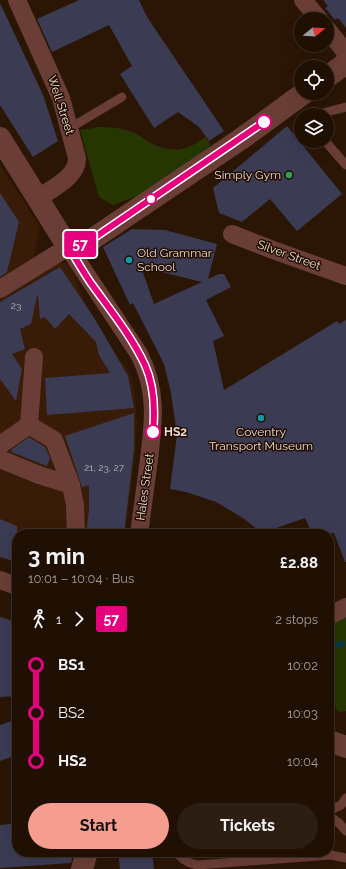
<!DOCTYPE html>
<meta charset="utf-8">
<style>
body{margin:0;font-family:Raleway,sans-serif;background:#2d1e13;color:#f1f3f6;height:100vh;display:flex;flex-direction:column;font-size:15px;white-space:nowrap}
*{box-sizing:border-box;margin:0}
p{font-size:13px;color:#a29d9a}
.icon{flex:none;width:22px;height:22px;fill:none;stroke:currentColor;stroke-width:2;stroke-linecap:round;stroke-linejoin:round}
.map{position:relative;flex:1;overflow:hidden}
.sheet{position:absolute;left:12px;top:529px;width:322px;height:328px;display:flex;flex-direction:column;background:#201004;border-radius:16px;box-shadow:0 4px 16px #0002,0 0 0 1px #3d3026}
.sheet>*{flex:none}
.badge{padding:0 8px;border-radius:3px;font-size:14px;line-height:26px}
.needle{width:26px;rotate:72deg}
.controls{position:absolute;left:294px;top:12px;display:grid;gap:8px}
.controls a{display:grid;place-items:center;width:40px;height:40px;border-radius:50%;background:#201004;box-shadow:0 4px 16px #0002,0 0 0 1px #3d3026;font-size:20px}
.map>.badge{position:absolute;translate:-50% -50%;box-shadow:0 0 0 2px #fff}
.legs{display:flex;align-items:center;gap:6px;height:44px;padding:0 16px;font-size:13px}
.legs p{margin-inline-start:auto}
.head{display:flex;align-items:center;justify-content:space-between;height:68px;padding:0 16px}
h1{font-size:22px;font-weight:700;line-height:30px}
.button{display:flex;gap:8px;margin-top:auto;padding:8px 16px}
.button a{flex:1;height:46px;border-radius:24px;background:#f59d8e;color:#111;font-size:16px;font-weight:700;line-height:46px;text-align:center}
.button a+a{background:#2d1e13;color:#f1f3f6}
ul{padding:0 16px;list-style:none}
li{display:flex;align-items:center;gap:14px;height:48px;font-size:15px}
li i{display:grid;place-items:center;width:6px;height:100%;margin:0 5px;background:currentColor}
li i::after{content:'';width:10px;height:10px;margin:-5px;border:3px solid;border-radius:50%;background:#201004}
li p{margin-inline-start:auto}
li:first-child i{background:linear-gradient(#0000 50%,currentColor 0)}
li:last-child i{background:linear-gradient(currentColor 50%,#0000 0)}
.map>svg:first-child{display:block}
</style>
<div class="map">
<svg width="346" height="869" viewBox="0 0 346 869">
<rect width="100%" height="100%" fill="#2b1606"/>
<polygon fill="#381c07" points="0,165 40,227 34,256 70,264 85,304 120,361 124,364 131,376 135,394 137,422 135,454 125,534 17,534 17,562 0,557"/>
<g fill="#253601">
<path d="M100,127c12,0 23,1 34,6 7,3 12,8 19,11 19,10 36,6 52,-7l6,8 -19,15 -57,37 -22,8 -14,-8 -19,-67z"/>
<polygon points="346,614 346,711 340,712 337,710 331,695 329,695 329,623"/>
</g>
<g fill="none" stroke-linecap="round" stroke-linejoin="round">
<polyline stroke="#093852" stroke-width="5" points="329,643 338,645 342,643"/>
</g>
<g fill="#3b3b54" fill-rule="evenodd">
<polygon points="79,0 139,0 147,17 224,131 209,141 199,127 178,112 154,128 120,74 132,66 109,25 52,52 37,19"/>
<polygon points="323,0 346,0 346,28 338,18 335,20 325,8 328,6"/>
<polygon points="0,3 43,95 58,141 33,157 0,105"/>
<polygon points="287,126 342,194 297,231 270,199 242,222 219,213 213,188"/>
<polygon points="0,193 19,222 7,272 0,277"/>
<path d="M132,229l33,1 52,14 -9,35 11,-5h5l7,13 -25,13 18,36 -11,5 11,49 113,-69 2,3 7,-4v242h-1l-11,-29 -22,1 -7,-16 -43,15 -19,-15 -27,-16 -30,-10 -16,-3 7,-54 -6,-42 -7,-29 -31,-61 -3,2 -27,-58zM141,267l61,15 -48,22z"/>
<polygon points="60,267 93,316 128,376 134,408 47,415 45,378 110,373 99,355 96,342 69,314 55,329 45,317 40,319 38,296 37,296 31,324 20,329 25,349 12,354 22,369 16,401 0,379 0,302"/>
<polygon points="134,413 134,449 124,534 86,534 89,510 89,485 82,487 65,436"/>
<polygon points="29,437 45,447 50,458 47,466 11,452 12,449"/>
<polygon points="0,519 17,526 17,562 0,557"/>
<polygon points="0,617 17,622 17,696 0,697"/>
<polygon points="17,719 17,755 0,761 0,725"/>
<polygon points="10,824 17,829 17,852 74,852 71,863 0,868 0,825"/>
<polygon points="118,852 152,852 154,869 120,869"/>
</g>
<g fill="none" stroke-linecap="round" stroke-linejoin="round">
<g stroke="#6a3e36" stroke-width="9">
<polyline points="322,115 326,112 346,107"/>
<polyline points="70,128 122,97"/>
<polyline points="325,141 346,165"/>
<polyline points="329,811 341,805 346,798"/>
<polyline points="329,816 339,823 346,831"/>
<path d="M177,852c4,8 11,11 20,13l134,-10 15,3"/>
</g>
<g stroke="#6a3e36" stroke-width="18">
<path d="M17,0l44,98 16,60c1,19 -26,31 -40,41"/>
<polyline points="303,0 319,19"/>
<polyline points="327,29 346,53"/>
<polyline points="232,234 273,250 346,276"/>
<path d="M0,289l68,-42 71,107c20,38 14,73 9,113 -3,23 -6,45 -9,67"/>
<polyline points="29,425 54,440 71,485 75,505 76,534"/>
<polyline points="29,425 34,357"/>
<polyline points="0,445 29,425"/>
<polyline points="0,459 39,475 71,485"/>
<polyline points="0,580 17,586"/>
<polyline points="329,616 346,607"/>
</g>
<g stroke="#6a3e36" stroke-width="22">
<polyline points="327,77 346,63"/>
<polyline points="0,138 68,247 80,244 94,238 241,139 304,93"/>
<polyline points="329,741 346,747"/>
<polyline points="82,869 87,852"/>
</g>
</g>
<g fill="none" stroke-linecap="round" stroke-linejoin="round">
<defs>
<path id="line-1" d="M153,432c2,-21 1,-47 -8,-67 -13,-28 -34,-54 -52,-79 -9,-12 -16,-26 -25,-39l12,-3 14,-6 170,-116"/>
</defs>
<use href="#line-1" stroke="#fff" stroke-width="9"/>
<use href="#line-1" stroke="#e6007e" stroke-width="6"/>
</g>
<g fill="#fff" stroke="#e6007e" stroke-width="2">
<circle cx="264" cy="122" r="7"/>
<circle cx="151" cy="199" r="5"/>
<circle cx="153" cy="432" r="7"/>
</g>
<circle fill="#2e9e5b" stroke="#210d01" stroke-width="1.5" cx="289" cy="175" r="4"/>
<g fill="#0f9aa8" stroke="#210d01" stroke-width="1.5">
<circle cx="129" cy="260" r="4"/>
<circle cx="261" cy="418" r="4"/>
</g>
<g text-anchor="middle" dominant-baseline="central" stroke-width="3" stroke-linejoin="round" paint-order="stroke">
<g font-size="10" fill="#bfb3b2">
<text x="16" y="305">23</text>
<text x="104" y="467">21, 23, 27</text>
</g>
<g font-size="12" fill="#ebdbd1" stroke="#210d01">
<text transform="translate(61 105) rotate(72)">Well Street</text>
<text transform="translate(289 255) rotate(20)">Silver Street</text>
<text transform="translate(145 487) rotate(-82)">Hales Street</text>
</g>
<g font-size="12" fill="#ebdbd1" stroke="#210d01" text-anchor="end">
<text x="281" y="175">Simply Gym</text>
<text x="137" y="253" text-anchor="start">Old Grammar<tspan x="137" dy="14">School</tspan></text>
<text x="261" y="432" text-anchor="middle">Coventry<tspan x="261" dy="14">Transport Museum</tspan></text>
</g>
<g font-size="12" font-weight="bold" fill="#ebdbd1" stroke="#210d01" text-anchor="start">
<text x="164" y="432">HS2</text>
</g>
</g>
</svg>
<div class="controls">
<a><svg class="needle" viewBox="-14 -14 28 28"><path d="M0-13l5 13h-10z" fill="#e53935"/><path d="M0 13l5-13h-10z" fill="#a29d9a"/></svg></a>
<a><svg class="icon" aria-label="locate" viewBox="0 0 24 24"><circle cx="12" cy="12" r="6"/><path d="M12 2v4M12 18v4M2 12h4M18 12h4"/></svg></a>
<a><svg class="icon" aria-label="layers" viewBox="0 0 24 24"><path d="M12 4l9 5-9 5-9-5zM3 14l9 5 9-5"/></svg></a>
</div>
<b class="badge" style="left:80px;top:244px;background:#e6007e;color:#fff">57</b>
<section class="sheet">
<div class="head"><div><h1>3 min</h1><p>10:01 – 10:04 · Bus</p></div><b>£2.88</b></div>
<div class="legs"><svg class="icon" aria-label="walk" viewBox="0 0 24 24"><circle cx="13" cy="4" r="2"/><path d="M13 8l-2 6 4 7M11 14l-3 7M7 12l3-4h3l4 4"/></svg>1<svg class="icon" aria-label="forward" viewBox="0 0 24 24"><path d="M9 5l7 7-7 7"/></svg><b class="badge" style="background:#e6007e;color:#fff">57</b><p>2 stops</p></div>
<ul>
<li><i style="color:#e6007e"></i><b>BS1</b><p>10:02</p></li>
<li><i style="color:#e6007e"></i><span>BS2</span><p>10:03</p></li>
<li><i style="color:#e6007e"></i><b>HS2</b><p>10:04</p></li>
</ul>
<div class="button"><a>Start</a><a>Tickets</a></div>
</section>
</div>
